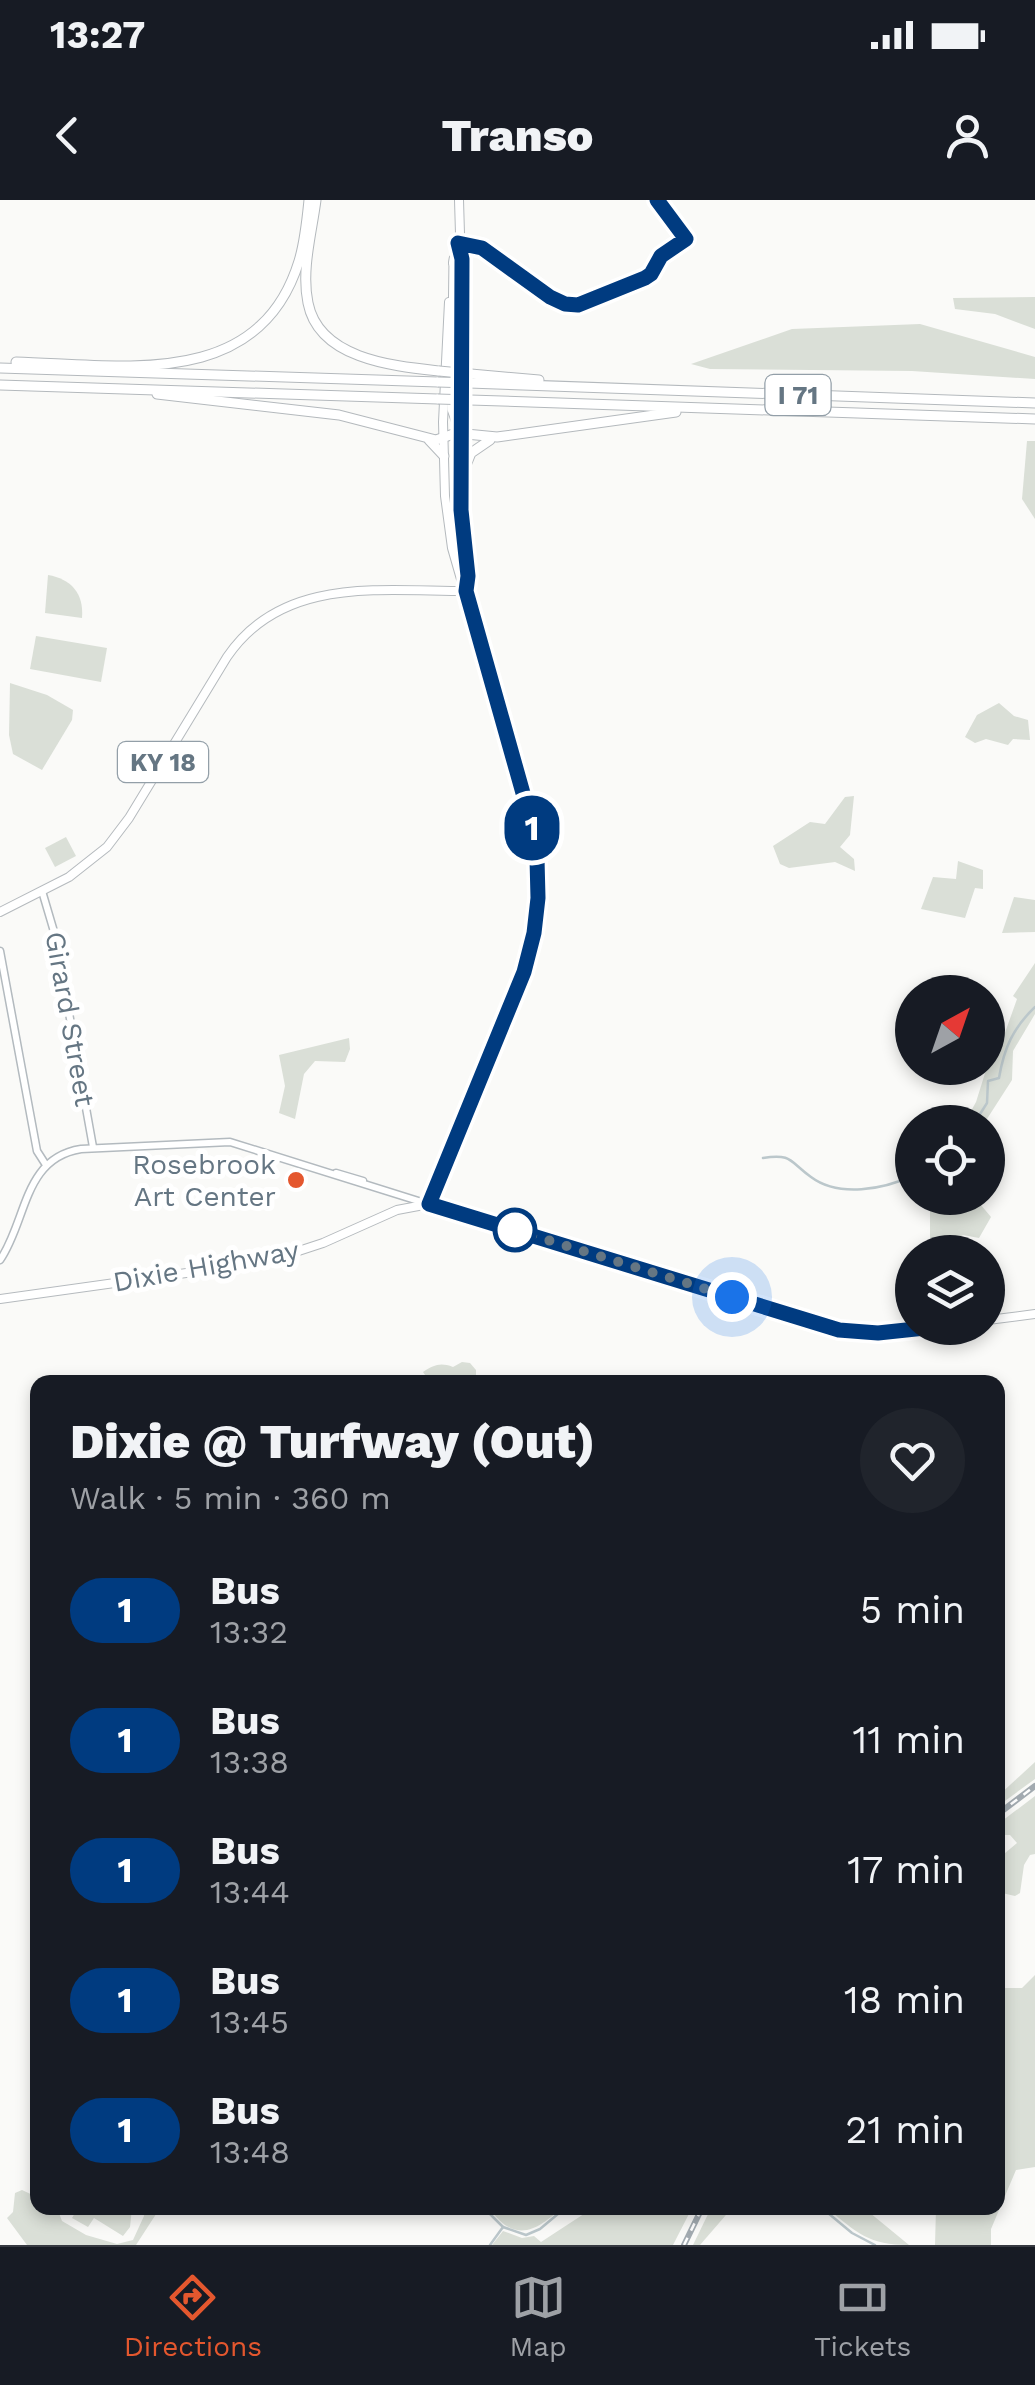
<!DOCTYPE html>
<meta charset="utf-8">
<style>
body{margin:0;font-family:"Work Sans",sans-serif;background:#20242c;color:#f1f3f6;height:100vh;display:flex;flex-direction:column;font-size:38px;white-space:nowrap}
*{box-sizing:border-box;margin:0}
p{font-size:32px;color:#9ea1a6}
.icon{flex:none;width:55px;height:55px;fill:none;stroke:currentColor;stroke-width:2;stroke-linecap:round;stroke-linejoin:round}
.map{position:relative;flex:1;overflow:hidden}
.panel{position:absolute;left:30px;top:1175px;width:975px;height:840px;display:flex;flex-direction:column;background:#171b24;border-radius:20px;box-shadow:0 5px 15px #0003}
.panel>*{flex:none}
.badge{padding:0 20px;border-radius:32px;font-size:35px;line-height:65px}
.needle{width:65px;rotate:40deg}
.tools{position:absolute;left:895px;top:775px;display:grid;gap:20px}
.tools a{display:grid;place-items:center;width:110px;height:110px;border-radius:50%;background:#171b24;box-shadow:0 5px 15px #0003;font-size:50px}
.you{position:absolute;width:50px;height:50px;margin:-25px;border:8px solid #fff;border-radius:50%;background:#1a73e8;box-shadow:0 0 0 15px #1a73e833}
.map>.badge{position:absolute;translate:-50% -50%;box-shadow:0 0 0 5px #fff}
.round{display:grid;place-items:center;flex:none;width:105px;height:105px;border-radius:52px;background:#20242c}
.headline{display:flex;align-items:center;justify-content:space-between;height:170px;padding:0 40px}
h1{font-size:48px;font-weight:800;line-height:75px}
ul{padding:0;list-style:none}
li{display:flex;align-items:center;gap:30px;height:130px;padding:0 40px}
li div{flex:1}
li b{display:block;font-size:38px}
li em{font-style:normal}
li .badge{min-width:110px;font-weight:700;text-align:center}
.status{display:flex;justify-content:space-between;align-items:center;height:70px;padding:0 50px;background:#171b24;direction:ltr}
.status svg{height:28px;fill:currentColor}
header{display:flex;justify-content:space-between;align-items:center;height:130px;padding:0 40px;background:#171b24;font-size:45px;font-weight:800}
.dock{display:flex;justify-content:space-around;align-items:center;height:140px;border-top:2px solid #363941;background:#171b24;font-size:28px;color:#9ea1a6}
.dock a{display:grid;justify-items:center;gap:5px}
.dock .current{color:#e4572e}
.map>svg:first-child{display:block}
</style>
<div class="status"><b>13:27</b><svg viewBox="0 0 49 12"><path d="M0 12V9h3v3zM5 12V6h3v6zM10 12V3h3v9zM15 12V0h3v12zM26 1h20v11H26zM47 4h2v5h-2z"/></svg></div>
<header><svg class="icon" aria-label="back" viewBox="0 0 24 24"><path d="M15 5l-7 7 7 7"/></svg>Transo<svg class="icon" aria-label="person" viewBox="0 0 24 24"><circle cx="12" cy="8" r="4"/><path d="M4 21q1-7 8-7t8 7"/></svg></header>
<div class="map">
<svg width="1035" height="2045" viewBox="0 0 1035 2045">
<rect width="100%" height="100%" fill="#fafaf8"/>
<g fill="#dadfd7">
<polygon points="1035,97 1035,129 995,114 955,109 953,98"/>
<polygon points="920,124 1035,157 1035,179 912,171 710,169 691,164 792,129"/>
<polygon points="1027,241 1035,241 1035,319 1022,299"/>
<path d="M48,375c23,4 36,18 34,43l-37,-5z"/>
<polygon points="36,436 107,448 101,482 30,469"/>
<polygon points="10,483 47,495 73,510 72,520 42,570 13,554 9,535"/>
<polygon points="999,503 1014,516 1028,520 1030,540 1013,539 1008,545 986,539 975,543 965,537 977,515"/>
<polygon points="854,596 850,635 840,647 854,659 855,671 835,662 789,668 780,664 773,646 810,622 825,624 845,597"/>
<polygon points="66,637 76,656 55,667 45,648"/>
<polygon points="958,661 983,670 983,689 975,688 965,718 921,709 933,677 956,679"/>
<polygon points="1014,697 1035,700 1035,732 1002,733"/>
<polygon points="1035,763 1035,814 1013,851 1012,880 985,922 965,922 976,902 986,870 996,858 1017,799 1013,796"/>
<polygon points="349,838 350,849 345,862 315,861 304,874 295,919 279,913 285,886 279,855"/>
<polygon points="935,998 975,998 991,1017 979,1038 963,1035 935,1052 930,1047 930,1011"/>
<path d="M462,1162l8,1 6,7v12h-46l-7,-10c11,-7 17,-10 30,-5z"/>
<polygon points="1035,1562 1035,1579 998,1606 998,1596"/>
<polygon points="1035,1596 1035,1654 1030,1655 1024,1665 1020,1693 1015,1696 1002,1693 998,1659 1017,1643 1010,1635 998,1635 998,1624"/>
<polygon points="1035,1775 1035,1967 1016,1970 991,2029 991,2045 935,2045 936,2008 998,2008 998,1788 1022,1788"/>
<polygon points="22,1990 37,1997 38,2008 57,2008 62,2021 86,2035 117,2044 133,2040 144,2016 143,2008 160,2008 136,2045 27,2045 7,2018 13,2012 15,1993"/>
<polygon points="78,2008 85,2012 88,2008 132,2008 130,2027 123,2036 94,2018 88,2027 72,2018"/>
<path d="M487,2008h75c-16,13 -35,32 -57,17 -7,-5 -11,-12 -18,-17z"/>
<polygon points="593,2008 692,2008 673,2045 492,2045 503,2031 522,2038 534,2036 541,2042"/>
<polygon points="711,2008 732,2008 700,2045 693,2045"/>
<path d="M827,2008h37l45,37c-40,0 -52,-12 -82,-37z"/>
</g>
<g fill="none" stroke-linecap="round" stroke-linejoin="round">
<g stroke="#bbc7cb" stroke-width="2.5">
<path d="M975,922l12,-19 1,-22 11,-3c5,-30 14,-50 36,-71"/>
<path d="M763,958c29,-5 27,4 48,19 28,21 73,12 101,-1"/>
<polyline points="484,2008 503,2027"/>
<polyline points="822,2008 852,2033 875,2045"/>
<polyline points="490,2045 503,2027 526,2035 540,2029 565,2008"/>
</g>
<defs>
<g id="secondary">
<polyline points="42,691 55,735 93,947"/>
<polyline points="0,751 37,951 46,965"/>
<polyline points="336,973 363,981"/>
<path d="M0,1060c27,-39 23,-102 81,-111l149,-7 198,62"/>
</g>
<g id="primary">
<polyline points="459,0 464,168 461,311 468,375 466,391"/>
<polyline points="453,63 459,43"/>
<path d="M0,712l69,-35 38,-30 22,-29 98,-161c55,-81 152,-66 239,-66"/>
<polyline points="429,1004 524,772 536,714 537,659 530,618 452,348 445,296 443,222 449,102"/>
<polyline points="0,1099 265,1062 323,1043 397,1010 429,1004 839,1131 877,1133 925,1128"/>
<polyline points="988,1120 1035,1114"/>
</g>
<g id="highway">
<path d="M316,0c-4,32 -15,70 -8,103 11,56 85,63 131,68"/>
<polyline points="454,59 452,209 457,223 466,234 497,237 676,212"/>
<path d="M16,162c106,3 243,29 283,-101 6,-19 8,-41 10,-61"/>
<polyline points="0,168 438,182"/>
<polyline points="471,174 539,180"/>
<polyline points="469,183 1035,203"/>
<polyline points="0,185 438,199"/>
<polyline points="157,194 339,215 436,240 462,231"/>
<polyline points="470,200 1035,219"/>
<polyline points="429,240 444,256"/>
<polyline points="462,275 471,253 490,240"/>
</g>
</defs>
<use href="#secondary" stroke="#b3babf" stroke-width="9"/>
<use href="#primary" stroke="#b5babe" stroke-width="10"/>
<use href="#highway" stroke="#b4b9bd" stroke-width="11"/>
<use href="#secondary" stroke="#fff" stroke-width="6"/>
<use href="#primary" stroke="#fff" stroke-width="8"/>
<use href="#highway" stroke="#fff" stroke-width="9"/>
<defs>
<g id="rail">
<polyline points="998,1614 1035,1586"/>
<polyline points="684,2045 702,2008"/>
</g>
</defs>
<use href="#rail" stroke="#a2aab0" stroke-width="6"/>
<use href="#rail" stroke="#fff" stroke-width="2.5" stroke-dasharray="8" stroke-linecap="butt"/>
<defs>
<g id="highway-bridge">
<polyline points="439,171 471,174"/>
<polyline points="438,182 469,183"/>
<polyline points="438,199 470,200"/>
</g>
</defs>
<use href="#highway-bridge" stroke="#b4b9bd" stroke-width="11" stroke-linecap="butt"/>
<use href="#highway-bridge" stroke="#fff" stroke-width="9"/>
</g>
<g fill="none" stroke-linecap="round" stroke-linejoin="round">
<defs>
<polyline id="line" points="657,0 686,39 661,56 651,74 645,78 578,105 565,104 550,97 482,48 458,43 462,59 461,310 468,376 466,391 530,618 537,659 538,698 534,733 524,772 429,1004 839,1130 878,1133 925,1128"/>
</defs>
<use href="#line" stroke="#fff" stroke-width="22"/>
<use href="#line" stroke="#003b80" stroke-width="15"/>
<polyline stroke="#657683" stroke-width="10" stroke-dasharray="0 18" points="515,1030 732,1097"/>
</g>
<circle fill="#e4572e" stroke="#fff" stroke-width="4" cx="296" cy="980" r="10"/>
<circle fill="#fff" stroke="#003b80" stroke-width="5" cx="515" cy="1030" r="20"/>
<g text-anchor="middle" dominant-baseline="central" stroke-width="10" stroke-linejoin="round" paint-order="stroke">
<g fill="#fff" stroke="#939fa8" stroke-width="2.5">
<rect x="765.5" y="175" width="65" height="40" rx="8"/>
<rect x="118" y="542" width="90" height="40" rx="8"/>
</g>
<g font-size="25" font-weight="bold" fill="#657683">
<text x="798" y="195">I 71</text>
<text x="163" y="562">KY 18</text>
</g>
<g font-size="28" fill="#657683" stroke="#fff">
<text transform="translate(70 819) rotate(80)">Girard Street</text>
<text transform="translate(206 1066) rotate(-10)">Dixie Highway</text>
</g>
<g font-size="28" fill="#657683" stroke="#fff" text-anchor="end">
<text x="276" y="964">Rosebrook<tspan x="276" dy="32">Art Center</tspan></text>
</g>
</g>
</svg>
<div class="tools">
<a><svg class="needle" viewBox="-14 -14 28 28"><path d="M0-13l5 13h-10z" fill="#e53935"/><path d="M0 13l5-13h-10z" fill="#9ea1a6"/></svg></a>
<a><svg class="icon" aria-label="locate" viewBox="0 0 24 24"><circle cx="12" cy="12" r="6"/><path d="M12 2v4M12 18v4M2 12h4M18 12h4"/></svg></a>
<a><svg class="icon" aria-label="layers" viewBox="0 0 24 24"><path d="M12 4l9 5-9 5-9-5zM3 14l9 5 9-5"/></svg></a>
</div>
<div class="you" style="left:732px;top:1097px"></div>
<b class="badge" style="left:532px;top:628px;background:#003b80;color:#fff">1</b>
<section class="panel">
<div class="headline"><div><h1>Dixie @ Turfway (Out)</h1><p>Walk · 5 min · 360 m</p></div><a class="round"><svg class="icon" aria-label="heart" viewBox="0 0 24 24"><path d="M12 20l-8-8c-3-5 5-10 8-4 3-6 11-1 8 4z"/></svg></a></div>
<ul>
<li><span class="badge" style="background:#003b80;color:#fff">1</span><div><b>Bus</b><p>13:32</p></div><em>5 min</em></li>
<li><span class="badge" style="background:#003b80;color:#fff">1</span><div><b>Bus</b><p>13:38</p></div><em>11 min</em></li>
<li><span class="badge" style="background:#003b80;color:#fff">1</span><div><b>Bus</b><p>13:44</p></div><em>17 min</em></li>
<li><span class="badge" style="background:#003b80;color:#fff">1</span><div><b>Bus</b><p>13:45</p></div><em>18 min</em></li>
<li><span class="badge" style="background:#003b80;color:#fff">1</span><div><b>Bus</b><p>13:48</p></div><em>21 min</em></li>
</ul>
</section>
</div>
<nav class="dock">
<a class="current"><svg class="icon" aria-label="directions" viewBox="0 0 24 24"><path d="M12 3l9 9-9 9-9-9zM9 14v-3h6M13 9l2 2-2 2"/></svg>Directions</a>
<a><svg class="icon" aria-label="map" viewBox="0 0 24 24"><path d="M3 6l6-2 6 2 6-2v14l-6 2-6-2-6 2zM9 4v14M15 6v14"/></svg>Map</a>
<a><svg class="icon" aria-label="tickets" viewBox="0 0 24 24"><path d="M3 7h18v10H3zM15 7v10"/></svg>Tickets</a>
</nav>
